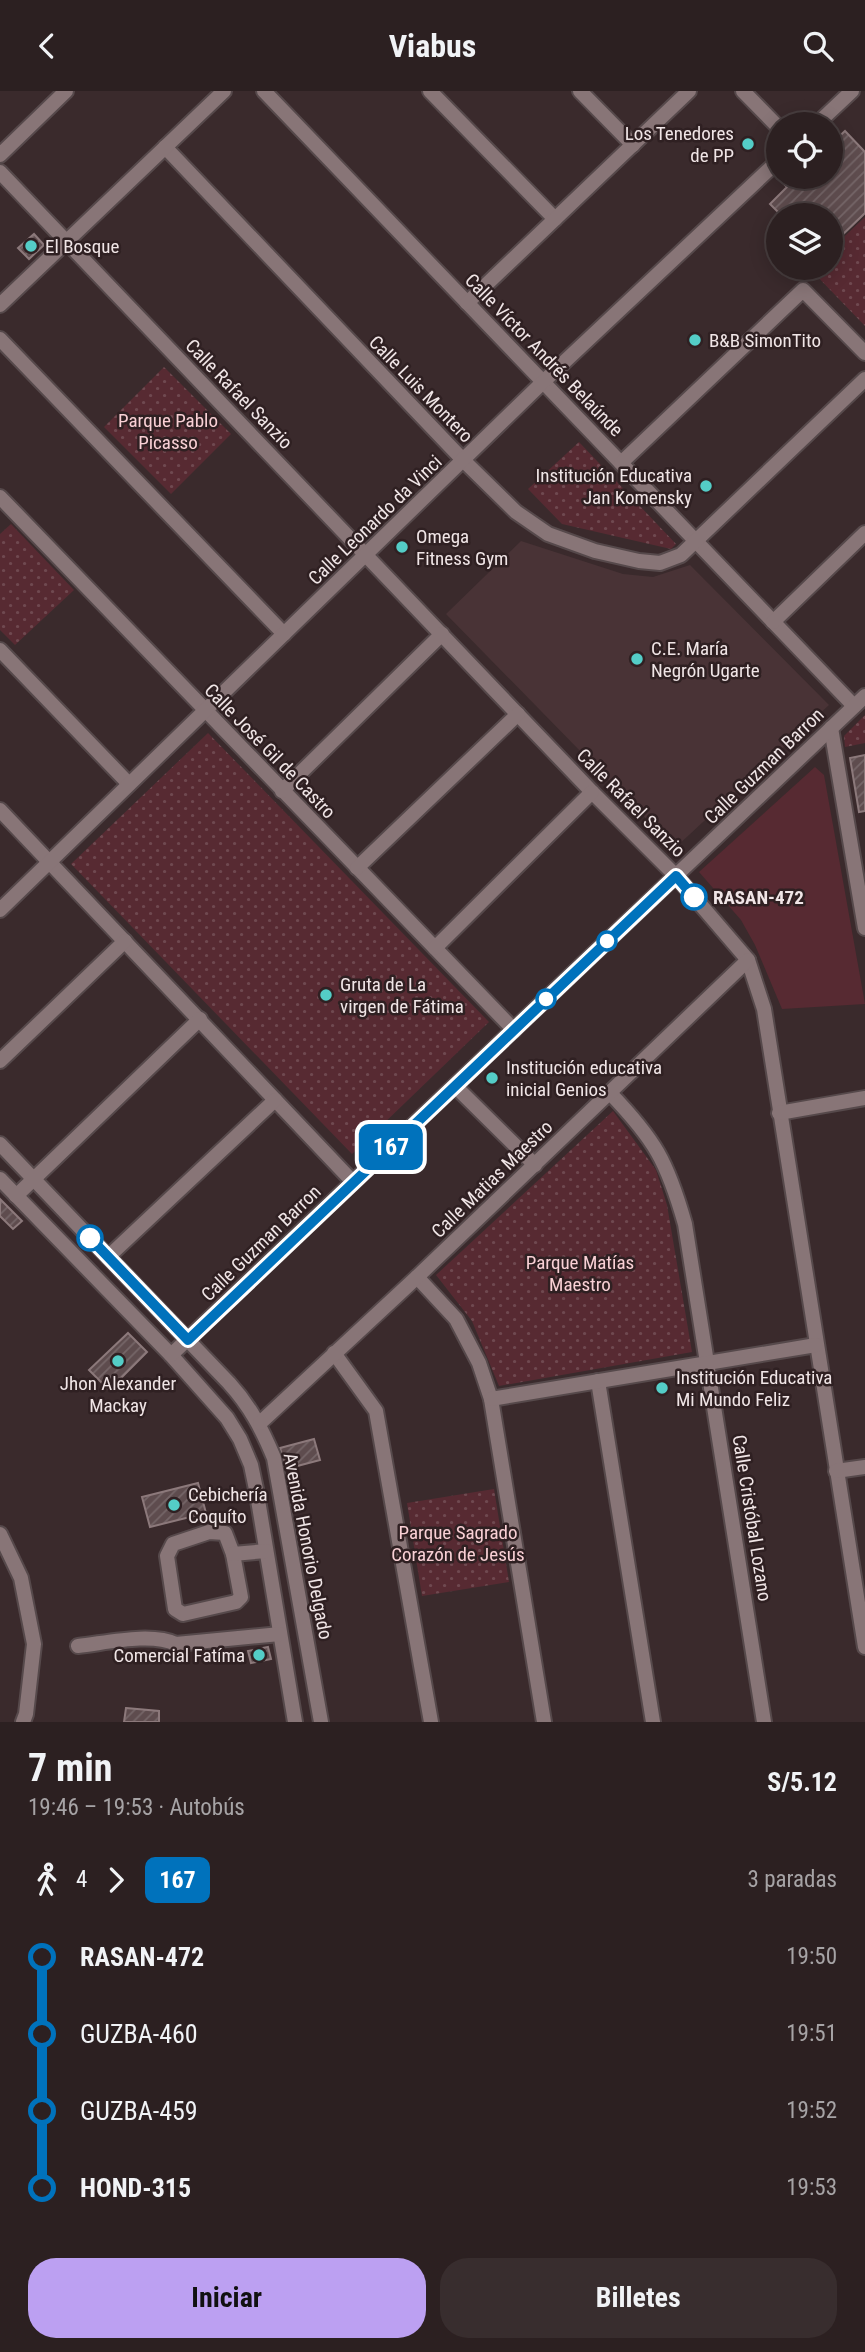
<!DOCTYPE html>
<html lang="es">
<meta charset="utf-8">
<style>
body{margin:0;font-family:"Roboto Condensed",sans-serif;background:#382d2e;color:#f1f3f6;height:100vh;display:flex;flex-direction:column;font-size:26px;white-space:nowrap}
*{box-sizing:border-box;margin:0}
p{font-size:23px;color:#a6a3a5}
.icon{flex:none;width:38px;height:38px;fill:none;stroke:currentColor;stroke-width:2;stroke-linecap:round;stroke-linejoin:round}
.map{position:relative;height:1631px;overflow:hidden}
.panel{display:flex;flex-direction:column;background:#2c2021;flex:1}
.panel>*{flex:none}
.badge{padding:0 14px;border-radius:10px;font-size:24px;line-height:46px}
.controls{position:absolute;left:766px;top:21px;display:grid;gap:14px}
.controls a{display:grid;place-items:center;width:77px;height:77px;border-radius:50%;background:#2c2021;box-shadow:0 4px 18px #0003,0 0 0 2px #483e3f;font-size:35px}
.map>.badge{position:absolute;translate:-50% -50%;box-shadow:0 0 0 4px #fff}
.legs{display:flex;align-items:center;gap:10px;height:77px;padding:0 28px;font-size:23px}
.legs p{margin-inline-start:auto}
.summary{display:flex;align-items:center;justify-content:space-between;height:119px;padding:0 28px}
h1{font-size:38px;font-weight:700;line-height:52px}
.primary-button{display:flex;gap:14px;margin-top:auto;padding:14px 28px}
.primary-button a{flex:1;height:80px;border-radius:28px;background:#bca0f2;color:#111;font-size:28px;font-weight:700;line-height:80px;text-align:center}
.primary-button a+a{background:#382d2e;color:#f1f3f6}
ul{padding:0 28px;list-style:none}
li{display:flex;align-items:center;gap:24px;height:77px;font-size:26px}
li i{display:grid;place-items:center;width:10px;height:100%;margin:0 9px;background:currentColor}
li i::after{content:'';width:18px;height:18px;margin:-9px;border:5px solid;border-radius:50%;background:#2c2021}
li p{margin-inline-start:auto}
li:first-child i{background:linear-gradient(#0000 50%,currentColor 0)}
li:last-child i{background:linear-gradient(currentColor 50%,#0000 0)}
header{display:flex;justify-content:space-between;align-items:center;height:91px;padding:0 28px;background:#2c2021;font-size:32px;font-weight:700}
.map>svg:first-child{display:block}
</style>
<header><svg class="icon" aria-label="back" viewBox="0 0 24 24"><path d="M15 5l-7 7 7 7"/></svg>Viabus<svg class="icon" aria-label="search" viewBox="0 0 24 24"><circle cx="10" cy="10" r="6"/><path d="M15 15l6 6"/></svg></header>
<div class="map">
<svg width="865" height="1631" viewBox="0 0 865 1631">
<defs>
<pattern id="park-dots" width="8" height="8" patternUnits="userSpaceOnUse" patternTransform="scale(1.75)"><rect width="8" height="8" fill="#572a32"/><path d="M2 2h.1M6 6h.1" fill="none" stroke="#6f4950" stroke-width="1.8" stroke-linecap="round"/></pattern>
<pattern id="building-hatch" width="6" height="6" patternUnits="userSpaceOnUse" patternTransform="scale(1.75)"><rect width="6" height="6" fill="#5e4c4e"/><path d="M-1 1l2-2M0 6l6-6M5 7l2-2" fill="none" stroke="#756668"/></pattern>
</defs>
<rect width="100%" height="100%" fill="#3a2a2c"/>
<polygon fill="#493336" points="521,450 623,483 653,486 690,474 829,614 675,757 446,523"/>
<g fill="url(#park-dots)">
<polygon points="865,126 865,235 810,178 831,177 831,158"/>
<polygon points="164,276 231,343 171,403 104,336"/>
<polygon points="579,351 676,453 671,458 562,433 528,398"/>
<polygon points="11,433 74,499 15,554 0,539 0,443"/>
<polygon points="865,624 865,652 845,656 844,645"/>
<polygon points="208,642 489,931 352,1063 71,773"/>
<polygon points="613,1020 656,1079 667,1114 692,1261 499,1295 472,1230 436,1184"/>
<polygon points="494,1398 509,1491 422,1505 407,1412"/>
</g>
<polygon fill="#572a32" points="815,676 824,684 865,913 782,918 755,854 741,829 699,781"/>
<g fill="url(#building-hatch)" stroke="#8c797b" stroke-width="2">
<polygon points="845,40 865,61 865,122 837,149 831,143 831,124 781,124 770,113 787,96 777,86 831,86 831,53"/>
<polygon points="34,143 44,154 29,168 18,157"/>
<polygon points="865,664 865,720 859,721 850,667"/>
<polygon points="0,1108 22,1130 13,1138 0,1125"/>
<polygon points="128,1242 147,1261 109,1299 89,1279"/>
<polygon points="314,1348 320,1369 286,1378 280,1357"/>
<polygon points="198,1392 206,1422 150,1436 142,1406"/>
<polygon points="268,1556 271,1568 251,1572 248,1560"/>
<polygon points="126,1617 159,1620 159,1631 124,1631"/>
</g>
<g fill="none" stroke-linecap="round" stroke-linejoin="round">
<defs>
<g id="minor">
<polyline points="264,0 854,615"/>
<polyline points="430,0 555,128"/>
<polyline points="580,0 633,54"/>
<polyline points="743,0 779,37"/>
<polyline points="817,33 852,0"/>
<polyline points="165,56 464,370 516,421 548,443 595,460 639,470 660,472 681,464 865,288"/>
<polyline points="0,64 66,0"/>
<polyline points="0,81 592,701 676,785 748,869 764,918 865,1556"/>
<polyline points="467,212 689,0"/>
<polyline points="0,214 224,0"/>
<polyline points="0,248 284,543"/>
<polyline points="621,372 803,199 865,262"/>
<polyline points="0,406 514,939"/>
<polyline points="773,531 865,442"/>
<polyline points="0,559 129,693"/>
<polyline points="831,637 865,837"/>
<polyline points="282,700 442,543"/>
<polyline points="0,719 353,1091"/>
<polyline points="357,777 518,623"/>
<polyline points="0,819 543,291 779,69"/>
<polyline points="435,857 592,701"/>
<polyline points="0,970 125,850"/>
<polyline points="455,995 535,1074"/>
<path d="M610,1002c45,47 57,68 75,131l79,498"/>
<polyline points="779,1022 865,1007"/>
<path d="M0,1053l229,239c21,23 33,46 45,75l47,264"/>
<polyline points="0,1088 171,1264 227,1327 240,1348 251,1374 257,1403 295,1631"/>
<polyline points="16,1105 200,928"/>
<polyline points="108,1166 275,1009"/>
<polyline points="417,1186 456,1228 479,1272 491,1308 544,1631"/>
<polyline points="334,1262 376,1320 431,1631"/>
<polyline points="171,1264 865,605"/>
<polyline points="598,1290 653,1631"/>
<polyline points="491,1308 816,1254"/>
<polyline points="260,1332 417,1186 748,869"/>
<polyline points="836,1380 865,1376"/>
<polygon points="209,1441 225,1442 233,1463 241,1506 236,1511 183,1523 175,1518 167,1465 173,1453"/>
<polyline points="0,1443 21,1487 34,1553 26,1623 23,1631"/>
<polyline points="233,1463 266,1460"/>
<path d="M78,1555c28,-3 73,-14 98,-2l104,-10"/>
</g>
</defs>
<use href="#minor" stroke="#56494b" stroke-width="18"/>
<use href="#minor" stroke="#887577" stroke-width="14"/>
</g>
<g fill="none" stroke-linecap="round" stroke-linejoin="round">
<defs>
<polyline id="line-1" points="90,1147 188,1249 676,785 694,806"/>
</defs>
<use href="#line-1" stroke="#fff" stroke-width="16"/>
<use href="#line-1" stroke="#0072bc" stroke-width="10"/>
</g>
<g fill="#54cdc7" stroke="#2f2022" stroke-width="2.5">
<circle cx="748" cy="53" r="7"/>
<circle cx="31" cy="155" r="7"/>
<circle cx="695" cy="249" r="7"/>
<circle cx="706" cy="395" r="7"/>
<circle cx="402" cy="456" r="7"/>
<circle cx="637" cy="568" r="7"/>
<circle cx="326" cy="904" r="7"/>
<circle cx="492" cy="987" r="7"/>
<circle cx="118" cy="1270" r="7"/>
<circle cx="662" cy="1297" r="7"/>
<circle cx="174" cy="1414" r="7"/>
<circle cx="259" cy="1564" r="7"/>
</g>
<g fill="#fff" stroke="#0072bc" stroke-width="3.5">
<circle cx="694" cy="806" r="12"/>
<circle cx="607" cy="850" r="9"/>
<circle cx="546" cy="908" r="9"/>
<circle cx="90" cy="1147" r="12"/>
</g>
<g text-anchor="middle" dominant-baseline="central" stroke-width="5" stroke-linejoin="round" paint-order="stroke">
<g font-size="19" fill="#f0e5e6" stroke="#2f2022" text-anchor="start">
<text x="734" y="42" text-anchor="end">Los Tenedores<tspan x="734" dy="22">de PP</tspan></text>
<text x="45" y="155">El Bosque</text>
<text x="709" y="249">B&amp;B SimonTito</text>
<text x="692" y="384" text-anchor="end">Institución Educativa<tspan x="692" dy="22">Jan Komensky</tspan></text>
<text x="416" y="445">Omega<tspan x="416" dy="22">Fitness Gym</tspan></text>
<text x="651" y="557">C.E. María<tspan x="651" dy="22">Negrón Ugarte</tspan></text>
<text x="340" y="893">Gruta de La<tspan x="340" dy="22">virgen de Fátima</tspan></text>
<text x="506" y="976">Institución educativa<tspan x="506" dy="22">inicial Genios</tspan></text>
<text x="676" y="1286">Institución Educativa<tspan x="676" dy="22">Mi Mundo Feliz</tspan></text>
<text x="118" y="1292" text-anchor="middle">Jhon Alexander<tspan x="118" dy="22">Mackay</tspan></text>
<text x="188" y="1403">Cebichería<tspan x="188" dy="22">Coquíto</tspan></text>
<text x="245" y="1564" text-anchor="end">Comercial Fatíma</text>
</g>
<g font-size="19" fill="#f0e5e6" stroke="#2f2022">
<text transform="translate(544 264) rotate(46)">Calle Víctor Andrés Belaúnde</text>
<text transform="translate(421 298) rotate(46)">Calle Luis Montero</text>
<text transform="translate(239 303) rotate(46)">Calle Rafael Sanzio</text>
<text transform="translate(375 429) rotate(-44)">Calle Leonardo da Vinci</text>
<text transform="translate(270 660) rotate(46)">Calle José Gil de Castro</text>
<text transform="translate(764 675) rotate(-44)">Calle Guzman Barron</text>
<text transform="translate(631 712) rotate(45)">Calle Rafael Sanzio</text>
<text transform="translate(492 1088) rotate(-44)">Calle Matias Maestro</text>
<text transform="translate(261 1152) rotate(-44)">Calle Guzman Barron</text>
<text transform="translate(752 1427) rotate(81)">Calle Cristóbal Lozano</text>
<text transform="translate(308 1455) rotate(79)">Avenida Honorio Delgado</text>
</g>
<g font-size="19" fill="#f9d0d5" stroke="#2f2022">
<text x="168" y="329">Parque Pablo<tspan x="168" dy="22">Picasso</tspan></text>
<text x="580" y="1171">Parque Matías<tspan x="580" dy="22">Maestro</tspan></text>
<text x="458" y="1441">Parque Sagrado<tspan x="458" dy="22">Corazón de Jesús</tspan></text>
</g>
<g font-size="19" font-weight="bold" fill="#f0e5e6" stroke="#2f2022" text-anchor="start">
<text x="713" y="806">RASAN-472</text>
</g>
</g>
</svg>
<div class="controls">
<a><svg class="icon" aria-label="locate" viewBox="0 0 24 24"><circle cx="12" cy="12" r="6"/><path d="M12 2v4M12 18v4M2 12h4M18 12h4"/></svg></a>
<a><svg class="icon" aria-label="layers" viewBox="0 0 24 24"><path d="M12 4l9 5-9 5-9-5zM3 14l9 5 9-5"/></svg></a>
</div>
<b class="badge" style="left:391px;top:1056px;background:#0072bc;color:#fff">167</b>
</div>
<section class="panel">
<div class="summary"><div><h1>7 min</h1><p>19:46 – 19:53 · Autobús</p></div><b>S/5.12</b></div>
<div class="legs"><svg class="icon" aria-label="walk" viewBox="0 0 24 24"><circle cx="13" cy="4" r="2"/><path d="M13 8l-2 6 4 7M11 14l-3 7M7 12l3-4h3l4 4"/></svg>4<svg class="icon" aria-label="forward" viewBox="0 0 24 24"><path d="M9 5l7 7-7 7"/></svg><b class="badge" style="background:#0072bc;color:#fff">167</b><p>3 paradas</p></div>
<ul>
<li><i style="color:#0072bc"></i><b>RASAN-472</b><p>19:50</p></li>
<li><i style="color:#0072bc"></i><span>GUZBA-460</span><p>19:51</p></li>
<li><i style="color:#0072bc"></i><span>GUZBA-459</span><p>19:52</p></li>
<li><i style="color:#0072bc"></i><b>HOND-315</b><p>19:53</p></li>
</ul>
<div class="primary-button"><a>Iniciar</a><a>Billetes</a></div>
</section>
